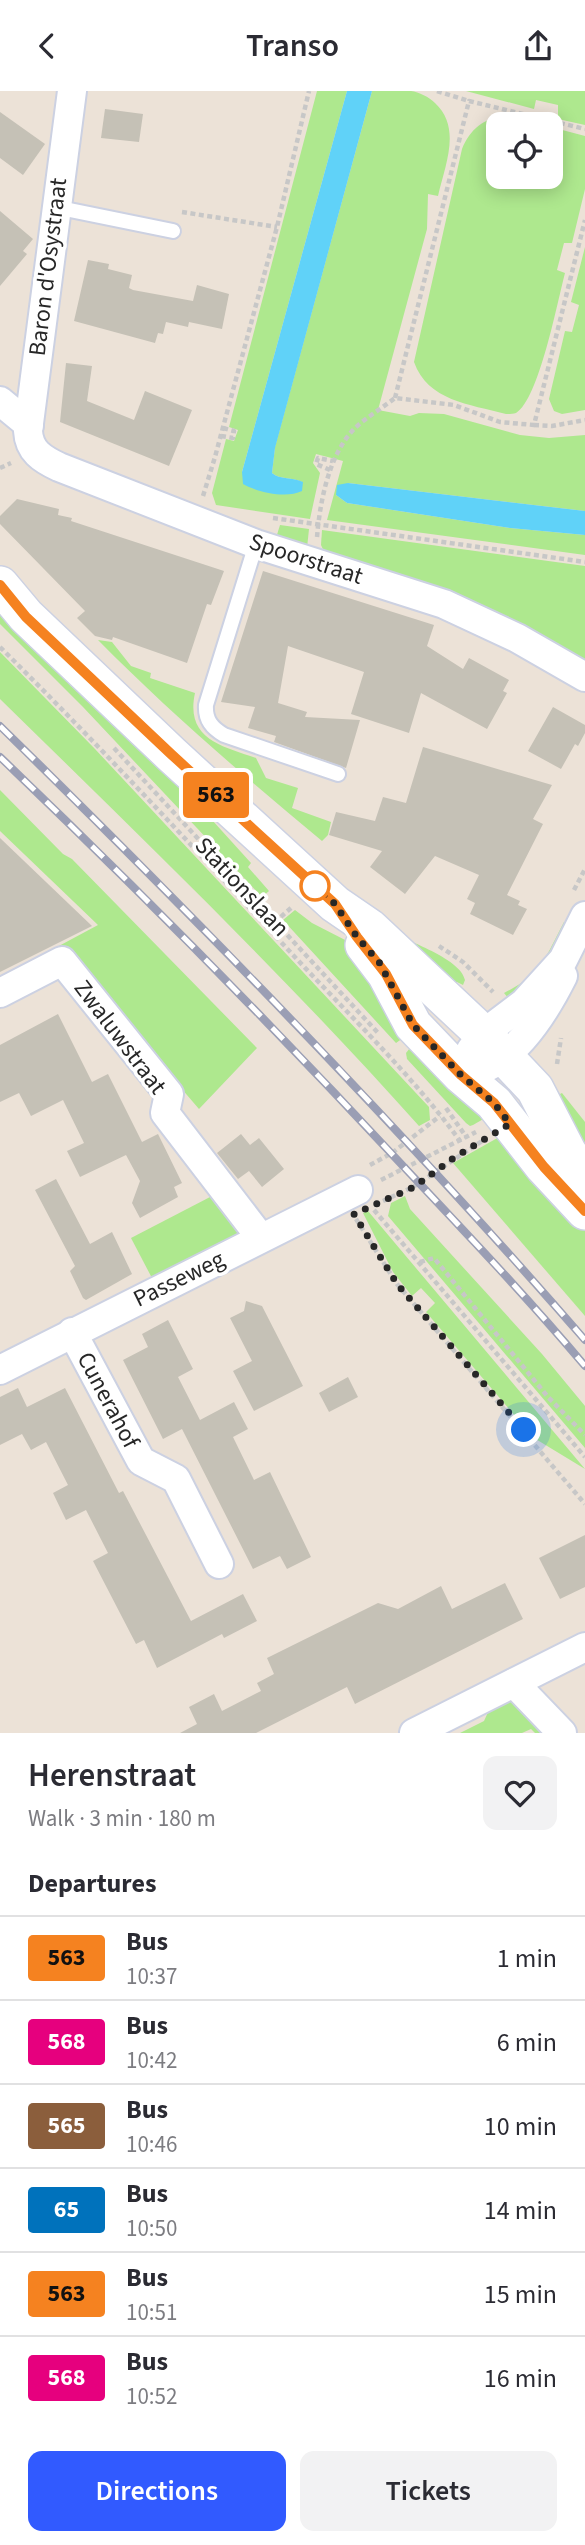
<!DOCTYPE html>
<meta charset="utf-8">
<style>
body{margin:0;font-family:"Source Sans 3",sans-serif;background:#f2f2f3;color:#2b2b33;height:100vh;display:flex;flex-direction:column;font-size:26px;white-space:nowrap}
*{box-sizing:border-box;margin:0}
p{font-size:23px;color:#7c7c81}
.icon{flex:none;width:38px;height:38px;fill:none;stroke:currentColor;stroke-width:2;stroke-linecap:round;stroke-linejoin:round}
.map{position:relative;height:1642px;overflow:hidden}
.panel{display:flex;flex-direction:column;background:#fff;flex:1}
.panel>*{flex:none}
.badge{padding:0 14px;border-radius:5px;font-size:24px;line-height:46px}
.buttons{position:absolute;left:486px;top:21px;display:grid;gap:14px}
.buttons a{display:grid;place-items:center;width:77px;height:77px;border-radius:14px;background:#fff;box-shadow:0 4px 18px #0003;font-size:35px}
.you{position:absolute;width:35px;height:35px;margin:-18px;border:5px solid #fff;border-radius:50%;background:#1a73e8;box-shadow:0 0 0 10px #1a73e833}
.map>.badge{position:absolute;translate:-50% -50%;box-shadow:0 0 0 4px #fff}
h2{padding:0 28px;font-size:26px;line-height:63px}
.round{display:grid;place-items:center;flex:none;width:74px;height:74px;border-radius:14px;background:#f2f2f3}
.overview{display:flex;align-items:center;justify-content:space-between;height:119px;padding:0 28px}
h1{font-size:33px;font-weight:600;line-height:52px}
.action{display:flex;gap:14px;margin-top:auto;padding:14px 28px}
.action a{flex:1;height:80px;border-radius:14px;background:#315aff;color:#fff;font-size:28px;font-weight:600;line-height:80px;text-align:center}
.action a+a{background:#f2f2f3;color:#2b2b33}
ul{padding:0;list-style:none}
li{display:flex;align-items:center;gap:21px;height:84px;padding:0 28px;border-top:2px solid #e1e1e2}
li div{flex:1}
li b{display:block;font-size:26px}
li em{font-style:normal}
li .badge{min-width:77px;font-weight:700;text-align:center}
header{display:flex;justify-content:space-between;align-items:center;height:91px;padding:0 28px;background:#fff;font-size:32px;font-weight:600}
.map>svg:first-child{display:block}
</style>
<header><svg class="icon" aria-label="back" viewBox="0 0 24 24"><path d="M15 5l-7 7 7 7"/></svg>Transo<svg class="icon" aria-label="share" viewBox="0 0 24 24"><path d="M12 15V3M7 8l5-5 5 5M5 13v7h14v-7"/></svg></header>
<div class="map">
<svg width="585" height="1642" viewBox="0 0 585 1642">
<rect width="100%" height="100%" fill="#ece2d7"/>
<g fill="#aee88e">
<path d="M317,0h30l-105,381 59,19 1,-9c-9,-5 -22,-2 -30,-9l3,-26 97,-356c13,0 27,0 39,0 8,1 18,6 24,12 27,25 10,62 3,93l-10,-2 -1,35 -49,181 32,6 9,-3 25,1 76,21 29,3 36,-3v76l-237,-28 -12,12 11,8 163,25 75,7v20l-258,-35 16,-59 -27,-7 -3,9 7,10 -10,46 -94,-14 -4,-12 14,-54 8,2 4,-11 -9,-3z"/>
<polygon points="466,0 585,0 585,34 558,28 558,14 536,9 534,18"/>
<path d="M505,25l36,8h-42v53h52v-50l34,9v53l-13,54h-8l-7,27 8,3c-7,26 -26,127 -49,140 -3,1 -7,1 -10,1 -37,-10 -78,-13 -92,-52l48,-213c8,-20 22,-31 43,-33z"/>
<polygon points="585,156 585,319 562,323 554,320 549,308 565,240 572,241 579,214 571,211"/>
<polygon points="280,434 309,438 307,457 276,447"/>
<polygon points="322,439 585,475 585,572 326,465 321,454"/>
<polygon points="0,522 193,708 251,772 248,776 269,800 262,806 83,616 0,533"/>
<path d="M98,549l14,2 19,24 20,7 -1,5 45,15c-10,46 27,53 61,65l10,20 32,10 -6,20 39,14 -3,13 -6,6c-77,-64 -153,-129 -224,-201z"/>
<path d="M0,561l95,97 334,358 1,13 -11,6c-133,-149 -277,-288 -419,-427z"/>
<polygon points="0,699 63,763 72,768 257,957 199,1018 72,870 57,856 98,834 0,740"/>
<polygon points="295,819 312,832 349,851 410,942 396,952 283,829"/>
<path d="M564,831h3l-21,44 -36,34 -6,-7c38,-19 41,-35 60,-71z"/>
<path d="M381,838c20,9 80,29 84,51l-2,5 -6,-3 -5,2z"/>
<polygon points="414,952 492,1023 473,1034 470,1035 466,1032 407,968 406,962"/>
<polygon points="562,1002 585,1031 585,1075 550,1008"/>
<polygon points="508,1041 585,1132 585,1225 453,1072"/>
<polygon points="212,1105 243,1145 153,1189 131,1147"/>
<polygon points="405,1105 410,1118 542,1263 585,1315 585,1357 388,1125 391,1112"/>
<polygon points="368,1120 585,1378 534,1347 426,1221 435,1212 421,1197 412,1205 393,1181 363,1122"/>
<polygon points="508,1609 513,1609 546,1642 535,1642 531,1638 522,1642 460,1642 484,1630 490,1617"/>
</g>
<g fill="#60d2f8">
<path d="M347,0h25l-97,357 -3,25c8,7 21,4 31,9l-1,9c-16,8 -45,1 -59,-7l-1,-12z"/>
<polygon points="348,392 585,420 585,444 510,437 347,412 336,404 337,394"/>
</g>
<g fill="#c5c1b6">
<polygon points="105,18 143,23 139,51 101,47"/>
<polygon points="0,21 45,53 23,84 0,67"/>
<polygon points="0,120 33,148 23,160 27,163 0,195"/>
<polygon points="88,169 109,173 108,178 132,184 129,197 133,199 193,210 197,194 229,203 222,238 189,231 188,236 166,231 163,243 158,242 155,252 74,230"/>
<polygon points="66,272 92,275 87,310 134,329 145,300 192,319 169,375 60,331"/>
<polygon points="17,408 59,418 58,424 72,427 71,430 224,480 211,514 207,513 187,572 113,546 112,549 95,545 77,527 85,520 0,433 0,425"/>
<polygon points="263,480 434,534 427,555 463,578 469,567 509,589 503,600 507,602 487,638 421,602 409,642 351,623 364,581 288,555 278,612 307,621 305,626 360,629 346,677 274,651 276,645 248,637 255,616 221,611"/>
<polygon points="553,616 585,634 585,642 578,655 575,653 561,678 528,660"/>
<polygon points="423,656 552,694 533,728 543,733 507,804 520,810 518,814 527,818 513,844 470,823 475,812 467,808 479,784 435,765 405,803 370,776 382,760 329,744 336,721 375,730 383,706 406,712"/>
<polygon points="0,747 92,835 0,881"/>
<polygon points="58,923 92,991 108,983 142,1051 158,1043 182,1092 174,1096 178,1106 140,1127 132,1112 140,1090 126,1064 80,1086 67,1060 84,1052 63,1009 31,1025 19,1002 0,1011 0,954"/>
<polygon points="241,1043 250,1054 259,1047 284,1078 262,1096 249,1080 238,1088 217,1062"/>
<polygon points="56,1088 90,1153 112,1141 132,1183 86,1209 83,1207 70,1180 75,1175 35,1099"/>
<polygon points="246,1210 262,1215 303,1295 254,1320 233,1280 252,1270 230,1227 244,1220"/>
<polygon points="168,1229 193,1278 178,1286 200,1329 234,1311 248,1338 233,1346 254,1389 270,1381 311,1466 287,1478 280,1465 253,1478 182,1338 163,1348 123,1269 148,1256 142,1243"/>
<polygon points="348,1286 358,1306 329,1321 319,1302"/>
<polygon points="18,1297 27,1316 65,1297 119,1402 123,1400 191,1530 243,1503 257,1530 224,1547 222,1543 157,1577 144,1549 136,1553 93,1470 108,1462 86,1419 66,1429 53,1402 68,1394 46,1351 31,1359 22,1343 0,1354 0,1306"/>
<polygon points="585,1444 585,1496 560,1508 539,1467"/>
<polygon points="505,1492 523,1528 355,1613 347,1596 256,1642 180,1642 197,1633 189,1616 214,1603 222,1620 261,1600 257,1592 274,1583 267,1567 378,1512 398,1518 441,1495 452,1518"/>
</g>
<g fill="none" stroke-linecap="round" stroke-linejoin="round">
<defs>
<g id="service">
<polyline points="55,116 173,140"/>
<path d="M256,453l-50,161c-1,15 6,23 18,30l114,39"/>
</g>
<g id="minor">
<path d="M72,0l-44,340c1,20 14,28 31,36l197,77 188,60 73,34 68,39"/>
<polyline points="0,310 29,334"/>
<polyline points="0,902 62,870 169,1003 165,1022 261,1147"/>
<polyline points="461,984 471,959 483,943 524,912 563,869 585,825"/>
<path d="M461,984c9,-2 18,-4 26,-8 34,-16 60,-59 76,-91"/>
<polyline points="72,1241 141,1370 176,1388 219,1473"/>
<polyline points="0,1279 358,1099"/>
<polyline points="514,1592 562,1642"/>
<polyline points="414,1642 585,1556"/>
</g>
<g id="tertiary">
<polyline points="0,494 26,525 171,663 335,813 370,837 483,943 535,998 568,1062 585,1084"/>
<polyline points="364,854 386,883 413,934 461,984 494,1012 544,1076 585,1120"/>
</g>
</defs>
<use href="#service" stroke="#ccd1e2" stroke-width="18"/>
<use href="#minor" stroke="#ccd1e2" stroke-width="32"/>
<use href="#tertiary" stroke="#ccd1e2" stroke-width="40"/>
<g stroke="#c7c7c7" stroke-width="4.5" stroke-dasharray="5 3.5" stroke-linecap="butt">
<polyline points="437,0 469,10"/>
<polyline points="182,121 277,136"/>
<polyline points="395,307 469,10 585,38"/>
<polyline points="534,334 552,335 585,329"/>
<polyline points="221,345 233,347 234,340 223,337"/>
<polyline points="0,377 11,372"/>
<polyline points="330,379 316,373 318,367 333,370"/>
<polyline points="203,405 215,366 277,136 309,0"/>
<polyline points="273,427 585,471"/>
<path d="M317,446c3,-36 12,-83 38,-109 12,-11 27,-20 40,-30l59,7 46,17 34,3 51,-205"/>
<path d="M0,556c101,100 197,204 293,308 56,60 119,120 167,186"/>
<polyline points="114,657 379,943"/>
<polyline points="574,799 585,778"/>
<polyline points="268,837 291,817"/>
<polyline points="439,855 463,871 493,901"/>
<polyline points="557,973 561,947"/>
<polyline points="446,1017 467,1047"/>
<polyline points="370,1074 392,1062 440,1025"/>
<polyline points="381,1089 476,1041"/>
<polyline points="383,1110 413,1096 482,1050"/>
<polyline points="374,1119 585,1366"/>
<polyline points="356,1128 397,1193 585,1413"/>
<polyline points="420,1171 434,1167 548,1306 585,1344"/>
</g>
<use href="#service" stroke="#fff" stroke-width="14"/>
<use href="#minor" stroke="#fff" stroke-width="28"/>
<use href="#tertiary" stroke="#fff" stroke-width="37"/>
<defs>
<g id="rail">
<path d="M0,635c202,198 400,401 585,614"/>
<path d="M0,666c139,133 273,269 404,410 61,65 123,130 181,199"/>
</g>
</defs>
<use href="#rail" stroke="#9a9eb4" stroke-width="8"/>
<use href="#rail" stroke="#fff" stroke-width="5" stroke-dasharray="16" stroke-linecap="butt"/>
</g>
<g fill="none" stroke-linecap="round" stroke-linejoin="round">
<defs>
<polyline id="line" points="0,494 26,526 171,663 335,813 357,846 386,883 413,934 461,984 494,1012 544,1076 585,1120"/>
</defs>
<use href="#line" stroke="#fff" stroke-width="16"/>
<use href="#line" stroke="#f58220" stroke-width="10"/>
<polyline stroke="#272727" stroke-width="7" stroke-dasharray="0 12.6" points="315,795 335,813 357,846 379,871 413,934 461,984 494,1012 510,1033 455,1066 414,1096 354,1123 397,1193 524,1339"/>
</g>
<circle fill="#fff" stroke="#f58220" stroke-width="3.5" cx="315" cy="795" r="14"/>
<g text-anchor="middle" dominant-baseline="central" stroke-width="7" stroke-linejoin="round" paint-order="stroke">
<g font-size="24" fill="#272727" stroke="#fff">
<text transform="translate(48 176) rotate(-83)">Baron d'Osystraat</text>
<text transform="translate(306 468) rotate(18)">Spoorstraat</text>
<text transform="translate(242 796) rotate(47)">Stationslaan</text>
<text transform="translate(120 946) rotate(53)">Zwaluwstraat</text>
<text transform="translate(179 1188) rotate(-26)">Passeweg</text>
<text transform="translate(108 1309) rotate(62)">Cunerahof</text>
</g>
</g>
</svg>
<div class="buttons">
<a><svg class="icon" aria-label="locate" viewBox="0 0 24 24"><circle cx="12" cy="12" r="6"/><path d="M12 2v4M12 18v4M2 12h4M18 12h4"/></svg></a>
</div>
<div class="you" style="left:524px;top:1339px"></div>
<b class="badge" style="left:216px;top:704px;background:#f58220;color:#111">563</b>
</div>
<section class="panel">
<div class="overview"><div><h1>Herenstraat</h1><p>Walk · 3 min · 180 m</p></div><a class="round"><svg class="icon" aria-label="heart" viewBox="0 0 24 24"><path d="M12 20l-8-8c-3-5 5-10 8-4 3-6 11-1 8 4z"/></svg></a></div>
<h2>Departures</h2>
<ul>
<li><span class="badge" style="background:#f58220;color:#111">563</span><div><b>Bus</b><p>10:37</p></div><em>1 min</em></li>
<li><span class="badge" style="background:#e6007e;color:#fff">568</span><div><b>Bus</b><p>10:42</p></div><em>6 min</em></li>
<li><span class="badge" style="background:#8b5e3c;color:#fff">565</span><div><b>Bus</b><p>10:46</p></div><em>10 min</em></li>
<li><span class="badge" style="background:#0072bc;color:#fff">65</span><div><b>Bus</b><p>10:50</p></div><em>14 min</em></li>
<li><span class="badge" style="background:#f58220;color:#111">563</span><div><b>Bus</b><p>10:51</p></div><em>15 min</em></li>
<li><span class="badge" style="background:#e6007e;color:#fff">568</span><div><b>Bus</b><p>10:52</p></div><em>16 min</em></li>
</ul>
<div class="action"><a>Directions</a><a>Tickets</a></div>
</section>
